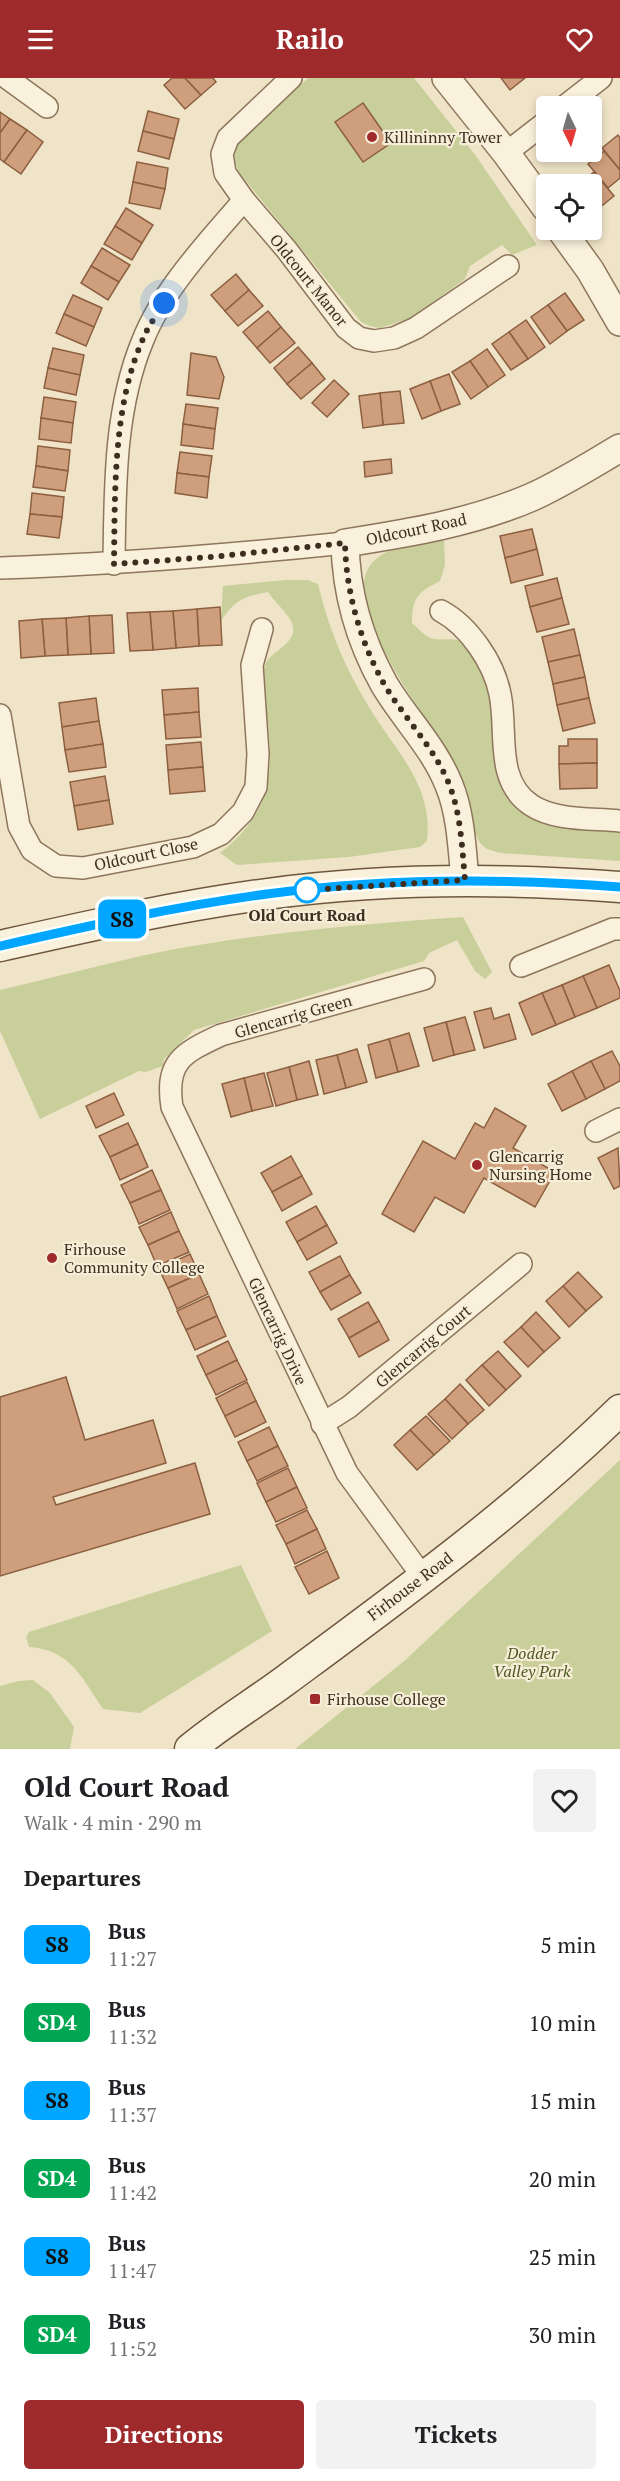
<!DOCTYPE html>
<meta charset="utf-8">
<style>
body{margin:0;font-family:"PT Serif",serif;background:#f2f2f2;color:#202124;height:100vh;display:flex;flex-direction:column;font-size:22px;white-space:nowrap}
*{box-sizing:border-box;margin:0}
p{font-size:20px;color:#757577}
.icon{flex:none;width:33px;height:33px;fill:none;stroke:currentColor;stroke-width:2;stroke-linecap:round;stroke-linejoin:round}
.map{position:relative;height:1671px;overflow:hidden}
.sheet{display:flex;flex-direction:column;background:#fff;flex:1}
.sheet>*{flex:none}
.badge{padding:0 12px;border-radius:9px;font-size:21px;line-height:39px}
.needle{width:39px;rotate:175deg}
.fabs{position:absolute;left:536px;top:18px;display:grid;gap:12px}
.fabs a{display:grid;place-items:center;width:66px;height:66px;border-radius:6px;background:#fff;box-shadow:0 3px 9px #0003;font-size:30px}
.you{position:absolute;width:30px;height:30px;margin:-15px;border:4px solid #fff;border-radius:50%;background:#1a73e8;box-shadow:0 0 0 9px #1a73e833}
.map>.badge{position:absolute;translate:-50% -50%;box-shadow:0 0 0 3px #fff}
h2{padding:0 24px;font-size:22px;line-height:54px}
.round{display:grid;place-items:center;flex:none;width:63px;height:63px;border-radius:6px;background:#f2f2f2}
.overview{display:flex;align-items:center;justify-content:space-between;height:102px;padding:0 24px}
h1{font-size:28px;font-weight:700;line-height:45px}
.cta{display:flex;gap:12px;margin-top:auto;padding:12px 24px}
.cta a{flex:1;height:69px;border-radius:6px;background:#9e2a2b;color:#fff;font-size:24px;font-weight:700;line-height:69px;text-align:center}
.cta a+a{background:#f2f2f2;color:#202124}
ul{padding:0;list-style:none}
li{display:flex;align-items:center;gap:18px;height:78px;padding:0 24px}
li div{flex:1}
li b{display:block;font-size:22px}
li em{font-style:normal}
li .badge{min-width:66px;font-weight:700;text-align:center}
header{display:flex;justify-content:space-between;align-items:center;height:78px;padding:0 24px;background:#9e2a2b;color:#fff;font-size:27px;font-weight:700}
.map>svg:first-child{display:block}
</style>
<header><svg class="icon" aria-label="menu" viewBox="0 0 24 24"><path d="M4 6h16M4 12h16M4 18h16"/></svg>Railo<svg class="icon" aria-label="heart" viewBox="0 0 24 24"><path d="M12 20l-8-8c-3-5 5-10 8-4 3-6 11-1 8 4z"/></svg></header>
<div class="map">
<svg width="620" height="1671" viewBox="0 0 620 1671">
<rect width="100%" height="100%" fill="#f0e4c8"/>
<g fill="#c9cf9b">
<polygon points="308,0 414,0 476,78 537,167 512,177 502,167 470,188 465,201 411,240 380,250 370,248 361,244 240,96 233,81 236,68"/>
<path d="M444,462l1,25 -5,16c-22,11 -28,17 -28,42 7,6 13,14 22,16 12,2 25,-4 34,8 11,16 20,36 25,54 2,9 1,19 1,28 1,42 3,83 53,94 23,5 49,5 73,8v30l-120,-8c-5,-2 -13,-3 -17,-7 -13,-11 -18,-62 -28,-81 -20,-40 -126,-164 -80,-205 17,-16 46,-17 69,-20z"/>
<path d="M285,502h23l10,4c11,45 25,79 48,118 26,46 68,81 61,139l-7,6 -71,10 -112,8 -17,-12c67,-52 50,-104 42,-178 2,-4 2,-11 5,-14 10,-14 39,-22 20,-46 -6,-8 -13,-14 -19,-23 -25,5 -32,7 -47,29l2,-35z"/>
<path d="M463,839l29,55 -7,7 -10,-8 -18,-31 -28,13 -5,8 -230,69 -30,29 -1,7 -17,6 -7,-1 -99,48 -40,-88v-41c53,-12 106,-27 160,-38 99,-19 201,-28 303,-35z"/>
<polygon points="620,1382 620,1671 295,1671 403,1584"/>
<path d="M241,1487l31,66 -132,82 -37,-4c-22,-32 -32,-59 -74,-62l-3,-10 3,-5z"/>
<polygon points="33,1602 50,1615 74,1649 70,1671 0,1671 0,1608 18,1603"/>
</g>
<g fill="#cf9f7d" stroke="#8d5f41" stroke-width="1.5">
<polygon points="172,0 185,0 201,17 185,31 164,7"/>
<polygon points="185,0 213,0 216,4 201,17"/>
<polygon points="501,0 525,0 510,12"/>
<polygon points="363,25 391,65 363,84 335,44"/>
<polygon points="148,33 179,41 174,61 143,53"/>
<polygon points="0,34 10,41 0,55"/>
<polygon points="10,41 27,52 4,84 0,81 0,55"/>
<polygon points="27,52 43,64 21,96 4,84"/>
<polygon points="143,53 174,61 169,81 138,73"/>
<polygon points="618,57 620,60 620,92 602,70"/>
<polygon points="604,73 620,92 620,100 608,110 588,86"/>
<polygon points="137,84 168,90 165,111 133,104"/>
<polygon points="594,94 614,118 598,131 591,122 591,106 579,106"/>
<polygon points="133,104 165,111 160,131 129,125"/>
<polygon points="126,130 153,147 142,165 115,148"/>
<polygon points="115,148 142,165 132,182 104,166"/>
<polygon points="102,170 130,187 119,204 91,188"/>
<polygon points="91,188 119,204 108,222 81,205"/>
<polygon points="236,196 249,212 225,233 211,217"/>
<polygon points="249,212 263,228 238,248 225,233"/>
<polygon points="565,215 584,242 567,253 548,227"/>
<polygon points="73,217 102,230 94,249 64,236"/>
<polygon points="548,227 567,253 550,266 531,239"/>
<polygon points="268,233 281,249 257,270 243,254"/>
<polygon points="64,236 94,249 86,268 56,255"/>
<polygon points="526,242 545,269 528,281 509,254"/>
<polygon points="281,249 295,265 270,285 257,270"/>
<polygon points="509,254 528,281 511,292 492,266"/>
<polygon points="298,269 312,285 287,306 274,290"/>
<polygon points="53,270 84,277 80,297 48,290"/>
<polygon points="487,271 505,297 488,309 470,283"/>
<polygon points="191,275 216,279 224,299 219,321 187,317"/>
<polygon points="470,283 488,309 471,321 452,294"/>
<polygon points="312,285 325,301 301,321 287,306"/>
<polygon points="48,290 80,297 76,317 44,310"/>
<polygon points="449,296 460,326 441,333 430,303"/>
<polygon points="334,302 349,316 327,339 312,325"/>
<polygon points="430,303 441,333 422,341 410,311"/>
<polygon points="400,313 404,345 383,347 380,315"/>
<polygon points="380,315 383,347 363,350 359,318"/>
<polygon points="44,319 76,324 73,345 41,340"/>
<polygon points="186,326 218,330 215,351 183,346"/>
<polygon points="41,340 73,345 71,365 39,361"/>
<polygon points="183,346 215,351 213,371 181,367"/>
<polygon points="38,368 70,372 68,393 36,388"/>
<polygon points="180,374 212,378 209,399 177,395"/>
<polygon points="391,381 392,395 365,399 364,384"/>
<polygon points="36,388 68,393 65,413 33,409"/>
<polygon points="177,395 209,399 207,420 175,415"/>
<polygon points="32,415 64,419 62,439 30,436"/>
<polygon points="30,436 62,439 59,460 27,456"/>
<polygon points="532,451 537,471 505,480 500,458"/>
<polygon points="537,471 543,497 511,505 505,480"/>
<polygon points="557,500 562,520 530,529 525,508"/>
<polygon points="562,520 569,546 537,554 530,529"/>
<polygon points="220,529 222,567 199,568 197,531"/>
<polygon points="197,531 199,568 176,570 173,533"/>
<polygon points="173,533 176,570 153,572 150,534"/>
<polygon points="150,534 153,572 130,573 127,535"/>
<polygon points="112,537 114,575 91,576 89,538"/>
<polygon points="89,538 91,576 68,577 66,540"/>
<polygon points="66,540 68,577 45,578 42,541"/>
<polygon points="42,541 45,578 21,580 19,543"/>
<polygon points="574,551 580,577 548,584 542,559"/>
<polygon points="580,577 585,599 553,606 548,584"/>
<polygon points="585,599 589,620 557,627 553,606"/>
<polygon points="198,610 199,634 164,637 162,612"/>
<polygon points="96,620 99,643 62,649 59,625"/>
<polygon points="589,620 595,645 563,653 557,627"/>
<polygon points="199,634 201,659 166,661 164,637"/>
<polygon points="99,643 103,666 65,672 62,649"/>
<polygon points="568,661 597,661 597,685 559,686 559,668 568,668"/>
<polygon points="201,664 203,689 168,692 166,667"/>
<polygon points="103,666 106,689 69,694 65,672"/>
<polygon points="597,685 597,710 560,711 559,686"/>
<polygon points="203,689 205,713 170,716 168,692"/>
<polygon points="105,698 109,722 74,728 70,704"/>
<polygon points="109,722 113,746 78,752 74,728"/>
<polygon points="609,887 620,913 620,920 597,930 583,898"/>
<polygon points="583,898 597,930 575,939 562,907"/>
<polygon points="562,907 575,939 556,947 542,915"/>
<polygon points="542,915 556,947 532,957 519,925"/>
<polygon points="491,930 494,941 509,936 516,961 484,970 474,934"/>
<polygon points="465,939 475,972 454,977 446,944"/>
<polygon points="446,944 454,977 433,983 424,950"/>
<polygon points="409,955 419,988 398,994 389,961"/>
<polygon points="389,961 398,994 376,1000 368,967"/>
<polygon points="357,971 367,1004 346,1010 337,977"/>
<polygon points="612,973 620,988 620,1003 605,1011 591,983"/>
<polygon points="337,977 346,1010 324,1016 316,982"/>
<polygon points="309,983 318,1017 297,1022 289,989"/>
<polygon points="591,983 605,1011 586,1021 572,993"/>
<polygon points="289,989 297,1022 276,1028 267,995"/>
<polygon points="572,993 586,1021 562,1033 548,1006"/>
<polygon points="264,995 273,1028 252,1033 244,1000"/>
<polygon points="244,1000 252,1033 231,1039 222,1006"/>
<polygon points="114,1015 124,1037 96,1050 86,1028"/>
<polygon points="495,1030 526,1048 513,1070 555,1094 535,1129 484,1100 464,1135 435,1119 414,1154 382,1136 423,1063 455,1081 475,1045 484,1050"/>
<polygon points="128,1045 138,1066 110,1079 99,1058"/>
<polygon points="138,1066 148,1089 120,1102 110,1079"/>
<polygon points="618,1070 620,1108 614,1111 598,1080"/>
<polygon points="291,1078 302,1098 272,1114 261,1095"/>
<polygon points="152,1092 161,1112 130,1125 121,1107"/>
<polygon points="302,1098 312,1116 282,1133 272,1114"/>
<polygon points="161,1112 170,1132 139,1146 130,1125"/>
<polygon points="316,1128 327,1147 297,1164 286,1144"/>
<polygon points="171,1134 179,1153 148,1167 139,1149"/>
<polygon points="327,1147 337,1165 307,1182 297,1164"/>
<polygon points="179,1153 189,1174 157,1188 148,1167"/>
<polygon points="190,1176 199,1196 168,1210 159,1191"/>
<polygon points="340,1178 350,1197 320,1214 309,1194"/>
<polygon points="578,1194 602,1219 586,1233 563,1208"/>
<polygon points="199,1196 208,1216 177,1231 168,1210"/>
<polygon points="350,1197 361,1215 331,1232 320,1214"/>
<polygon points="563,1208 586,1233 569,1249 546,1223"/>
<polygon points="209,1218 217,1238 186,1252 177,1233"/>
<polygon points="368,1224 379,1243 349,1260 338,1241"/>
<polygon points="536,1234 560,1260 544,1274 521,1249"/>
<polygon points="217,1238 226,1258 195,1272 186,1252"/>
<polygon points="379,1243 389,1262 359,1279 349,1260"/>
<polygon points="521,1249 544,1274 528,1289 504,1264"/>
<polygon points="228,1263 237,1282 206,1297 197,1278"/>
<polygon points="498,1273 521,1298 506,1312 482,1287"/>
<polygon points="237,1282 247,1302 216,1317 206,1297"/>
<polygon points="482,1287 506,1312 489,1328 466,1302"/>
<polygon points="66,1299 85,1362 153,1342 166,1385 53,1419 56,1427 195,1385 210,1436 0,1498 0,1319"/>
<polygon points="247,1304 256,1323 225,1338 216,1320"/>
<polygon points="460,1306 484,1332 468,1346 445,1321"/>
<polygon points="445,1321 468,1346 452,1361 428,1336"/>
<polygon points="256,1323 266,1344 235,1359 225,1338"/>
<polygon points="426,1338 450,1363 434,1377 410,1352"/>
<polygon points="269,1349 278,1368 247,1383 238,1364"/>
<polygon points="410,1352 434,1377 417,1392 394,1367"/>
<polygon points="278,1368 288,1388 257,1403 247,1383"/>
<polygon points="288,1390 297,1409 266,1424 257,1405"/>
<polygon points="297,1409 307,1430 276,1444 266,1424"/>
<polygon points="307,1432 317,1451 286,1466 276,1447"/>
<polygon points="317,1451 326,1471 295,1486 286,1466"/>
<polygon points="327,1473 339,1500 309,1516 295,1489"/>
</g>
<g fill="none" stroke-linecap="round" stroke-linejoin="round">
<defs>
<g id="minor">
<polyline points="7,0 47,29"/>
<polyline points="291,0 228,60 222,76 225,95 244,122 286,171 346,250 359,260 374,263 394,260 416,250 508,188"/>
<polyline points="565,28 601,0"/>
<polyline points="506,75 546,44"/>
<path d="M114,486c1,-74 0,-155 29,-224 20,-51 66,-99 101,-140"/>
<path d="M0,490c116,-4 230,-13 345,-25"/>
<path d="M441,533c28,15 53,52 59,83 8,37 -6,86 31,111 24,16 61,13 89,16"/>
<polyline points="0,637 19,748 32,772 56,788 83,790 193,769 221,756 243,734 256,709 258,676 252,587 262,551"/>
<polyline points="521,888 613,851 620,851"/>
<polyline points="596,1053 620,1041"/>
<polyline points="322,1346 349,1329 521,1186"/>
<path d="M423,1499l-76,-104 -175,-366c-7,-46 11,-54 49,-72l203,-56"/>
</g>
<g id="tertiary">
<polyline points="446,0 506,75 546,130"/>
<polyline points="561,152 590,192 620,244"/>
<path d="M465,802c-3,-31 -4,-66 -16,-95 -15,-38 -45,-67 -65,-101 -24,-43 -38,-92 -39,-141 63,-10 127,-20 187,-46 31,-14 59,-32 88,-49"/>
</g>
<g id="secondary">
<path d="M0,868c89,-20 177,-40 267,-52 117,-16 236,-16 353,-7"/>
<path d="M190,1671c30,-25 65,-46 96,-69 115,-85 232,-170 334,-270"/>
</g>
</defs>
<use href="#minor" stroke="#8d765c" stroke-width="24"/>
<use href="#tertiary" stroke="#8d765c" stroke-width="30"/>
<use href="#secondary" stroke="#6f573f" stroke-width="33"/>
<use href="#minor" stroke="#faf1dc" stroke-width="21"/>
<use href="#tertiary" stroke="#faf1dc" stroke-width="27"/>
<use href="#secondary" stroke="#faf1dc" stroke-width="30"/>
</g>
<g fill="none" stroke-linecap="round" stroke-linejoin="round">
<defs>
<path id="line" d="M0,868c88,-20 177,-40 267,-52 117,-16 236,-16 353,-7"/>
</defs>
<use href="#line" stroke="#fff" stroke-width="14"/>
<use href="#line" stroke="#00a6ff" stroke-width="9"/>
<path stroke="#3d2e20" stroke-width="6" stroke-dasharray="0 10.8" d="M164,225c-7,12 -16,23 -21,36 -30,66 -28,153 -29,225l97,-7 134,-14c1,49 15,98 39,141 20,34 50,63 65,100 12,30 13,64 16,96l-158,10"/>
</g>
<g fill="#9e2a2b" stroke="#f7eed8" stroke-width="2">
<circle cx="372" cy="59" r="6"/>
<circle cx="477" cy="1087" r="6"/>
<circle cx="52" cy="1180" r="6"/>
<rect x="309" y="1615" width="12" height="12" rx="3"/>
</g>
<circle fill="#fff" stroke="#00a6ff" stroke-width="3" cx="307" cy="812" r="12"/>
<g text-anchor="middle" dominant-baseline="central" stroke-width="4.5" stroke-linejoin="round" paint-order="stroke">
<g font-size="16" fill="#3d2e20" stroke="#f7eed8" text-anchor="start">
<text x="384" y="59">Killininny Tower</text>
<text x="489" y="1078">Glencarrig<tspan x="489" dy="18">Nursing Home</tspan></text>
<text x="64" y="1171">Firhouse<tspan x="64" dy="18">Community College</tspan></text>
<text x="327" y="1621">Firhouse College</text>
</g>
<g font-size="16" fill="#3d2e20" stroke="#f7eed8">
<text transform="translate(309 202) rotate(51)">Oldcourt Manor</text>
<text transform="translate(416 451) rotate(-12)">Oldcourt Road</text>
<text transform="translate(146 776) rotate(-12)">Oldcourt Close</text>
<text transform="translate(293 938) rotate(-16)">Glencarrig Green</text>
<text transform="translate(278 1253) rotate(65)">Glencarrig Drive</text>
<text transform="translate(423 1268) rotate(-40)">Glencarrig Court</text>
<text transform="translate(410 1508) rotate(-37)">Firhouse Road</text>
</g>
<g font-size="16" font-weight="bold" fill="#3d2e20" stroke="#f7eed8">
<text x="307" y="837">Old Court Road</text>
</g>
<g font-size="16" font-style="italic" fill="#4d5a26" stroke="#f7eed8">
<text x="532" y="1575">Dodder<tspan x="532" dy="18">Valley Park</tspan></text>
</g>
</g>
</svg>
<div class="fabs">
<a><svg class="needle" viewBox="-14 -14 28 28"><path d="M0-13l5 13h-10z" fill="#e53935"/><path d="M0 13l5-13h-10z" fill="#757577"/></svg></a>
<a><svg class="icon" aria-label="locate" viewBox="0 0 24 24"><circle cx="12" cy="12" r="6"/><path d="M12 2v4M12 18v4M2 12h4M18 12h4"/></svg></a>
</div>
<div class="you" style="left:164px;top:225px"></div>
<b class="badge" style="left:122px;top:841px;background:#00a6ff;color:#111">S8</b>
</div>
<section class="sheet">
<div class="overview"><div><h1>Old Court Road</h1><p>Walk · 4 min · 290 m</p></div><a class="round"><svg class="icon" aria-label="heart" viewBox="0 0 24 24"><path d="M12 20l-8-8c-3-5 5-10 8-4 3-6 11-1 8 4z"/></svg></a></div>
<h2>Departures</h2>
<ul>
<li><span class="badge" style="background:#00a6ff;color:#111">S8</span><div><b>Bus</b><p>11:27</p></div><em>5 min</em></li>
<li><span class="badge" style="background:#00a651;color:#fff">SD4</span><div><b>Bus</b><p>11:32</p></div><em>10 min</em></li>
<li><span class="badge" style="background:#00a6ff;color:#111">S8</span><div><b>Bus</b><p>11:37</p></div><em>15 min</em></li>
<li><span class="badge" style="background:#00a651;color:#fff">SD4</span><div><b>Bus</b><p>11:42</p></div><em>20 min</em></li>
<li><span class="badge" style="background:#00a6ff;color:#111">S8</span><div><b>Bus</b><p>11:47</p></div><em>25 min</em></li>
<li><span class="badge" style="background:#00a651;color:#fff">SD4</span><div><b>Bus</b><p>11:52</p></div><em>30 min</em></li>
</ul>
<div class="cta"><a>Directions</a><a>Tickets</a></div>
</section>
